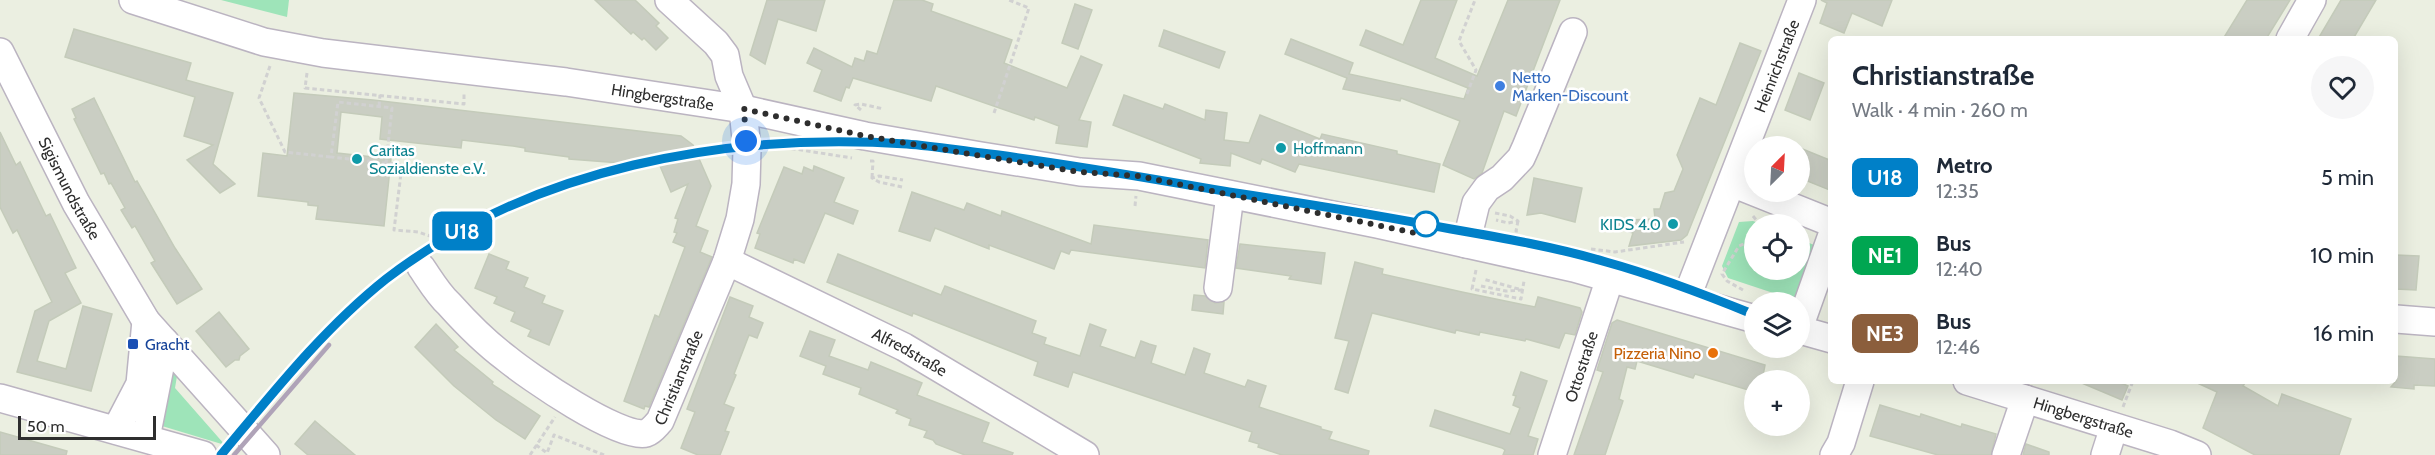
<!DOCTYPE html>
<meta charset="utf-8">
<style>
body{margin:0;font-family:Cabin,sans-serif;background:#f6f6f7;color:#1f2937;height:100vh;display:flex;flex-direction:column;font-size:22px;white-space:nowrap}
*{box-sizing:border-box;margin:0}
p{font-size:20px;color:#747a83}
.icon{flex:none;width:33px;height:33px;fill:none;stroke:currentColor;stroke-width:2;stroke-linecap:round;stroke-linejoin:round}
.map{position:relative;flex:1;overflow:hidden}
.sheet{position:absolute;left:1828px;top:36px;width:570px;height:348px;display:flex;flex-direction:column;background:#fff;border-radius:9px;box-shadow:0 6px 24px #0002}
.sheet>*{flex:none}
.badge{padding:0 12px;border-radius:9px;font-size:21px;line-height:39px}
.needle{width:39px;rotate:24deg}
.controls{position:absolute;left:1744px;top:136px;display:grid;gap:12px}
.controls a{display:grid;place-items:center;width:66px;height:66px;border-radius:50%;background:#fff;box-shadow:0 6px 24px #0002;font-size:30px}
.scale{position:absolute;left:18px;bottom:15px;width:138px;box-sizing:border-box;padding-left:6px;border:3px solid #2e2e2e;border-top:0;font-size:16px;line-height:21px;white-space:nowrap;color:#2e2e2e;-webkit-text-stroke:4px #fff;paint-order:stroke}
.you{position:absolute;width:30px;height:30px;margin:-15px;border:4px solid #fff;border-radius:50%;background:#1a73e8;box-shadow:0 0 0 9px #1a73e833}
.map>.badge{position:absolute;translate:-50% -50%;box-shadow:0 0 0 3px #fff}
.round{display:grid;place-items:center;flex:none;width:63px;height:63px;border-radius:32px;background:#f6f6f7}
.overview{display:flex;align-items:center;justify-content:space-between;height:102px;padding:0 24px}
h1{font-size:28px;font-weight:800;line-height:45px}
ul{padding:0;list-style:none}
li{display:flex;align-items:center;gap:18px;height:78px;padding:0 24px}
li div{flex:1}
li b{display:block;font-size:22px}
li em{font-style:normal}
li .badge{min-width:66px;font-weight:700;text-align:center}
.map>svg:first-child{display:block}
</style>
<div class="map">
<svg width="2435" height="455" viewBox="0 0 2435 455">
<rect width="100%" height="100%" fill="#ebefe1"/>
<g fill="#9ee4b9">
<polygon points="221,0 289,0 287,17"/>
<polygon points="1753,221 1764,225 1755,225 1755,270 1800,270 1800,239 1821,248 1803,303 1728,278 1722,266 1739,222"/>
<polygon points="175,372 177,376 175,388 225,445 162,426 171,375"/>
</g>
<g fill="#cacec3" stroke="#c4cbba" stroke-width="1.5">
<polygon points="595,0 635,0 659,23 656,26 668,38 656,50 644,38 642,40 633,32 631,34"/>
<polygon points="767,0 825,0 816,31 778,19 765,64 750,55"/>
<polygon points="894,0 922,0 933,4 931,11 1012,40 1004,63 1067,88 1081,56 1102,65 1079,120 1091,122 1087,147 1056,143 1059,126 1035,117 1034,120 936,86 931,101 853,78 849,88 846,87 841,101 814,91 822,70 807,63 814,48 852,67 855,58 864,61 867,51 877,54"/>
<polygon points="1421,0 1457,0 1435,58 1477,76 1508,0 1560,0 1516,116 1504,111 1482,173 1474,179 1443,165 1460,121 1401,98 1400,101 1343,89 1347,78 1285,54 1291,39 1353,63 1349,74 1464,99 1468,88 1360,45 1366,30 1403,45"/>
<polygon points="1821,0 1892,0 1882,26 1852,13 1844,33 1820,23 1827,3"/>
<polygon points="2247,0 2290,0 2266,39 2223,39"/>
<polygon points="2341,0 2376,0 2353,39 2318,39"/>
<polygon points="1075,4 1092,10 1078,49 1062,43"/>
<polygon points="74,29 191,63 186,80 233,93 213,164 235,184 220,193 187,160 213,145 184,136 195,97 65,57"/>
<polygon points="1164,30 1225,52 1219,68 1159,46"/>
<polygon points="1740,43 1761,51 1687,235 1681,240 1629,246 1633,233 1600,223 1601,221 1655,219 1654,209 1660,209 1665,193 1674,191 1683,169 1677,155 1700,98 1716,105"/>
<polygon points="1799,73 1824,83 1810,120 1785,110"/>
<polygon points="294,93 373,100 681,136 693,145 711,186 696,226 708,231 700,252 712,257 649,407 645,406 644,409 624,401 655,315 659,317 685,247 673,242 677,233 674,232 678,219 675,218 688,184 671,192 660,166 569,159 569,157 525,151 525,148 513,146 462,140 461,148 380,139 382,117 341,112 337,153 391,159 384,226 316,219 318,206 308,205 308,202 258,196 263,153 287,156"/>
<polygon points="1124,95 1163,109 1165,104 1205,120 1206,110 1227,113 1224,140 1249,143 1260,115 1320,139 1322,134 1397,151 1397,154 1440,164 1434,192 1299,164 1295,172 1262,159 1260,164 1231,153 1230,166 1200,163 1201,159 1113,125"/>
<polygon points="94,98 135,182 137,181 175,248 202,289 177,304 151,263 155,261 135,226 132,228 121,210 125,208 111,183 109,184 104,173 101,174 74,119 76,118 72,109"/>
<polygon points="0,132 16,165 20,162 46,216 50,214 76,268 65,273 81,303 49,321 37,361 66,369 83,306 112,314 91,391 17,372 35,311 52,302 17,230 13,233 0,207"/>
<polygon points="1800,148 1832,161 1832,191 1800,178"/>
<polygon points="814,166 844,178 834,202 858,211 853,224 825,213 804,263 794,259 793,263 755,248 760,234 757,233 784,167 802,174 804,167 813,171"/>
<polygon points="1534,178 1582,188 1575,222 1541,213 1527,215"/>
<polygon points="912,192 964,210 967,203 1001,216 1002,211 1091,244 1094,225 1208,240 1205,268 1071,250 1069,254 1061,251 1054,269 989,245 989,249 935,228 930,241 899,231"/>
<polygon points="1240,244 1325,253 1321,284 1289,279 1291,276 1236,268"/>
<polygon points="489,254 509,262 506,269 528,278 524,287 545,296 542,303 563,311 549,345 528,336 531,330 511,321 515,312 494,303 497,297 475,288"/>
<polygon points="838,254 941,295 945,286 1036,321 1032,333 1046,338 1044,344 1080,356 1090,324 1106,330 1100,346 1135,358 1141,341 1149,344 1156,346 1151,363 1185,375 1194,348 1210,354 1204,373 1245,387 1248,380 1266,386 1259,407 1321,427 1321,429 1332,432 1329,439 1369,451 1368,455 1282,455 1258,447 1259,444 1249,441 1252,432 1073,372 1068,387 1034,375 1038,362 913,313 912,316 827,282"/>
<polygon points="2396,255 2419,256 2416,290 2396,289"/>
<polygon points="1355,262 1383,269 1382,274 1462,292 1535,307 1538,297 1580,308 1582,312 1575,335 1565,333 1559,348 1526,339 1525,341 1480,332 1479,335 1456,330 1455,333 1372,313 1348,393 1335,389 1349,341 1335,338"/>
<polygon points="1194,295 1205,296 1215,303 1224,302 1223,314 1192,310"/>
<polygon points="730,297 753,306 749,317 763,323 757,338 749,335 734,374 736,375 724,404 734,408 725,431 729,432 720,455 698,455 681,448 695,412 687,409"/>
<polygon points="219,312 249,349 240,356 239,360 235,360 226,367 196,331"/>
<polygon points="1617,320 1765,365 1762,381 1755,381 1755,392 1695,374 1693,378 1637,361 1635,369 1627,367 1619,399 1623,401 1605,455 1574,455 1603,372 1597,370 1612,323"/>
<polygon points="436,324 458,347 454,350 493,382 492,384 540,416 525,439 496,420 454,386 415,347"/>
<polygon points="810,331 835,340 829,356 868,370 871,362 922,383 917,395 989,423 982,442 1013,453 1012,455 965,455 936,444 933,440 924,437 927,431 909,425 911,419 896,413 898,410 859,394 861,388 823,374 826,366 800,356"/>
<polygon points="2396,356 2435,359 2435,386 2414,385 2414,389 2391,387 2396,381"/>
<polygon points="1521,372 1547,381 1528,436 1538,439 1533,455 1503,455 1505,450 1502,448 1430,426 1435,410 1510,434 1520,408 1513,405 1516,396 1513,395"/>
<polygon points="2077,381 2116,381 2128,386 2122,400"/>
<polygon points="2193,381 2246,381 2243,386 2278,406 2282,394 2351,419 2339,455 2255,455 2203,428 2217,392"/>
<polygon points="1880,405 1920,417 1921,414 1961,427 1962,424 1996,434 1991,455 1938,455 1870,436"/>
<polygon points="315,421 330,434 355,455 308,455 295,444"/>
<polygon points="0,432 67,451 66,455 0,455"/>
<polygon points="2026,444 2049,452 2049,455 2023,455"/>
</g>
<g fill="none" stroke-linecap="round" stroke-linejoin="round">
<defs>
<g id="minor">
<path id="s1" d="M133,0l131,42 59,11 243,29 177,27 122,27 116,20 99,16 59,4 238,48 197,44 181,51"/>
<polyline points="2290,39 2312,0"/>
<path id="s2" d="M0,52l76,151 70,118 120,134"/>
<polyline points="1732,183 1832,223"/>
<polyline points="1466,244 1476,203 1487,188 1502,178 1521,158 1526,147 1573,32"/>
<path id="s3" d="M727,261l177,86 181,108"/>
<path id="s4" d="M421,267c9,13 17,27 28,37 17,19 37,39 57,54 22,18 114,82 140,75 6,-2 10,-8 14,-12l67,-160 13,-42 6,-35 1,-35 -4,-40 -14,-33 -4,-21 -9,-12 -47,-43"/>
<polyline points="1218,288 1230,195"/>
<path id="s5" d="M1686,299l116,-299"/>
<polyline points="2396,319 2435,322"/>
<polyline points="1800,325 1832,235"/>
<polyline points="1800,330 1832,339"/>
<path id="s6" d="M1967,381l203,63 27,11"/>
<polyline points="0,398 203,455"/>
<polyline points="116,430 140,384 146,321"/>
<polyline points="146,438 165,342"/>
<path id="s7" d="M1552,455l58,-177"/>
<polyline points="1834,455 1841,443 1860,381"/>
<polyline points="2006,455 2025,399"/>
<polyline points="2105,455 2114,427"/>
</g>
</defs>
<use href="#minor" stroke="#bbb4c1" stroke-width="30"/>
<g stroke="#d1d1d1" stroke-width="3" stroke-dasharray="4.5 3" stroke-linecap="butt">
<polyline points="270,66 259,98 285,152 331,157"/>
<polyline points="307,73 305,88 464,104 464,92"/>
<polyline points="1467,94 1476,70 1459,41 1475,0"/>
<polyline points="379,106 380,95"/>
<polyline points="861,110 855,105 861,104 884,109"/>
<polyline points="994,113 1029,8 1009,0"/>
<polyline points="769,145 852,158"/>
<polyline points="870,161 873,161 872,178"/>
<polyline points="386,164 392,108 338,102 331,157 402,165 394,230 418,232 433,237 430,246"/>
<polyline points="902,187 879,182 872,178 879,176 903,180"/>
<polyline points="1135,206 1136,196"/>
<polyline points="1495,213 1510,216 1518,221 1508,223 1496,220"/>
<polyline points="1753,216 1757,221 1767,225"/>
<polyline points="1518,221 1516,231 1519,231"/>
<polyline points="1591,249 1615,252 1684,242"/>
<polyline points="1476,270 1472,289 1521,299 1524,281"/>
<polyline points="1481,286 1506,291 1522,290 1483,279"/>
<polyline points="1743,290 1727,281 1722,274 1739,246 1754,240 1755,232"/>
<polyline points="2123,407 2133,381"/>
<polyline points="536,445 547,453 554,435 604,455"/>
<polyline points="530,455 555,417"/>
</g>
<use href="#minor" stroke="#fff" stroke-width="27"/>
<g stroke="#afa3b8" stroke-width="4.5">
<polyline points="221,455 323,337"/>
<polyline points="234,455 329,345"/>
</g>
</g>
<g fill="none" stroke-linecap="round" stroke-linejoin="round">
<defs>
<path id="line" d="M221,455c51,-61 102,-126 165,-176 145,-112 342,-147 521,-135 25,2 50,6 75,9 83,10 165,25 247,39 74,11 148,23 222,37 52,9 104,18 155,33 51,14 100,33 149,53"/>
</defs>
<use href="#line" stroke="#fff" stroke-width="14"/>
<use href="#line" stroke="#0080c8" stroke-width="9"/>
<polyline stroke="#2e2e2e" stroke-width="6" stroke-dasharray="0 10.8" points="746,141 744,109 865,136 981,156 1080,172 1139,176 1420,234 1426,224"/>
</g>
<circle fill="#3f7fe0" stroke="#fff" stroke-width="2" cx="1500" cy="86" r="6"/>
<g fill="#0f9aa8" stroke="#fff" stroke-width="2">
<circle cx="1281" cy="148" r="6"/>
<circle cx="357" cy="159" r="6"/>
<circle cx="1673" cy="224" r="6"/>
</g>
<circle fill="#fff" stroke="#0080c8" stroke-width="3" cx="1426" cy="224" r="12"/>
<rect fill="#1a4fb4" stroke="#fff" stroke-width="2" x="127" y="338" width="12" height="12" rx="3"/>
<circle fill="#e8710a" stroke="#fff" stroke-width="2" cx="1713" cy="353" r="6"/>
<g text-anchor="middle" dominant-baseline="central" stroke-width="5" stroke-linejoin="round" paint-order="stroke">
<g font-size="16" fill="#2e2e2e" stroke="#fff">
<text stroke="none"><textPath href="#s5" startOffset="250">Heinrichstraße</textPath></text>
<text stroke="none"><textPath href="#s1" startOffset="540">Hingbergstraße</textPath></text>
<text stroke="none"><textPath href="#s2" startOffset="153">Sigismundstraße</textPath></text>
<text stroke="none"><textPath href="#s3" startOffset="204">Alfredstraße</textPath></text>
<text stroke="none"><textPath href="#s7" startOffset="93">Ottostraße</textPath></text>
<text stroke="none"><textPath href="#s4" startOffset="352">Christianstraße</textPath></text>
<text stroke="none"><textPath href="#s6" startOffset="122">Hingbergstraße</textPath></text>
</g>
<g font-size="16" fill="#366cbe" stroke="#fff" text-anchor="start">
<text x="1512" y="77">Netto<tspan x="1512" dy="18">Marken-Discount</tspan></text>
</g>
<g font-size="16" fill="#0d838f" stroke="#fff" text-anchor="start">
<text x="1293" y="148">Hoffmann</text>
<text x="369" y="150">Caritas<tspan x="369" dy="18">Sozialdienste e.V.</tspan></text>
<text x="1661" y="224" text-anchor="end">KIDS 4.0</text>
</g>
<g font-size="16" fill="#164399" stroke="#fff" text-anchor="start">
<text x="145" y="344">Gracht</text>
</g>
<g font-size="16" fill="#c56008" stroke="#fff" text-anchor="end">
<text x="1701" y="353">Pizzeria Nino</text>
</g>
</g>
</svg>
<div class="controls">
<a><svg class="needle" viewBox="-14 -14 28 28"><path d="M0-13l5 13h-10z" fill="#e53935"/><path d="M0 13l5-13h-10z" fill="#747a83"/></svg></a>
<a><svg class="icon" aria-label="locate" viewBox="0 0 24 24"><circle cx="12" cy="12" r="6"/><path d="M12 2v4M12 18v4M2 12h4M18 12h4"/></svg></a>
<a><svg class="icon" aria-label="layers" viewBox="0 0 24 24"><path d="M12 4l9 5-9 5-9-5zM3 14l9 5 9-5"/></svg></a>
<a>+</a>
</div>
<div class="scale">50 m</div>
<div class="you" style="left:746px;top:141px"></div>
<b class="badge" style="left:462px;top:231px;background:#0080c8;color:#fff">U18</b>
<section class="sheet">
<div class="overview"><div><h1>Christianstraße</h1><p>Walk · 4 min · 260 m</p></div><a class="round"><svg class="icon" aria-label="heart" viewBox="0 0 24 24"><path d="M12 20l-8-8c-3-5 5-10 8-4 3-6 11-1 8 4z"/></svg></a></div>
<ul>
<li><span class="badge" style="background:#0080c8;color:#fff">U18</span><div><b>Metro</b><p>12:35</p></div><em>5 min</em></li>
<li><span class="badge" style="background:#00a651;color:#fff">NE1</span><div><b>Bus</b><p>12:40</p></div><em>10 min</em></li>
<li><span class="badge" style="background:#8b5e3c;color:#fff">NE3</span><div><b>Bus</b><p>12:46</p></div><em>16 min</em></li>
</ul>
</section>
</div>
